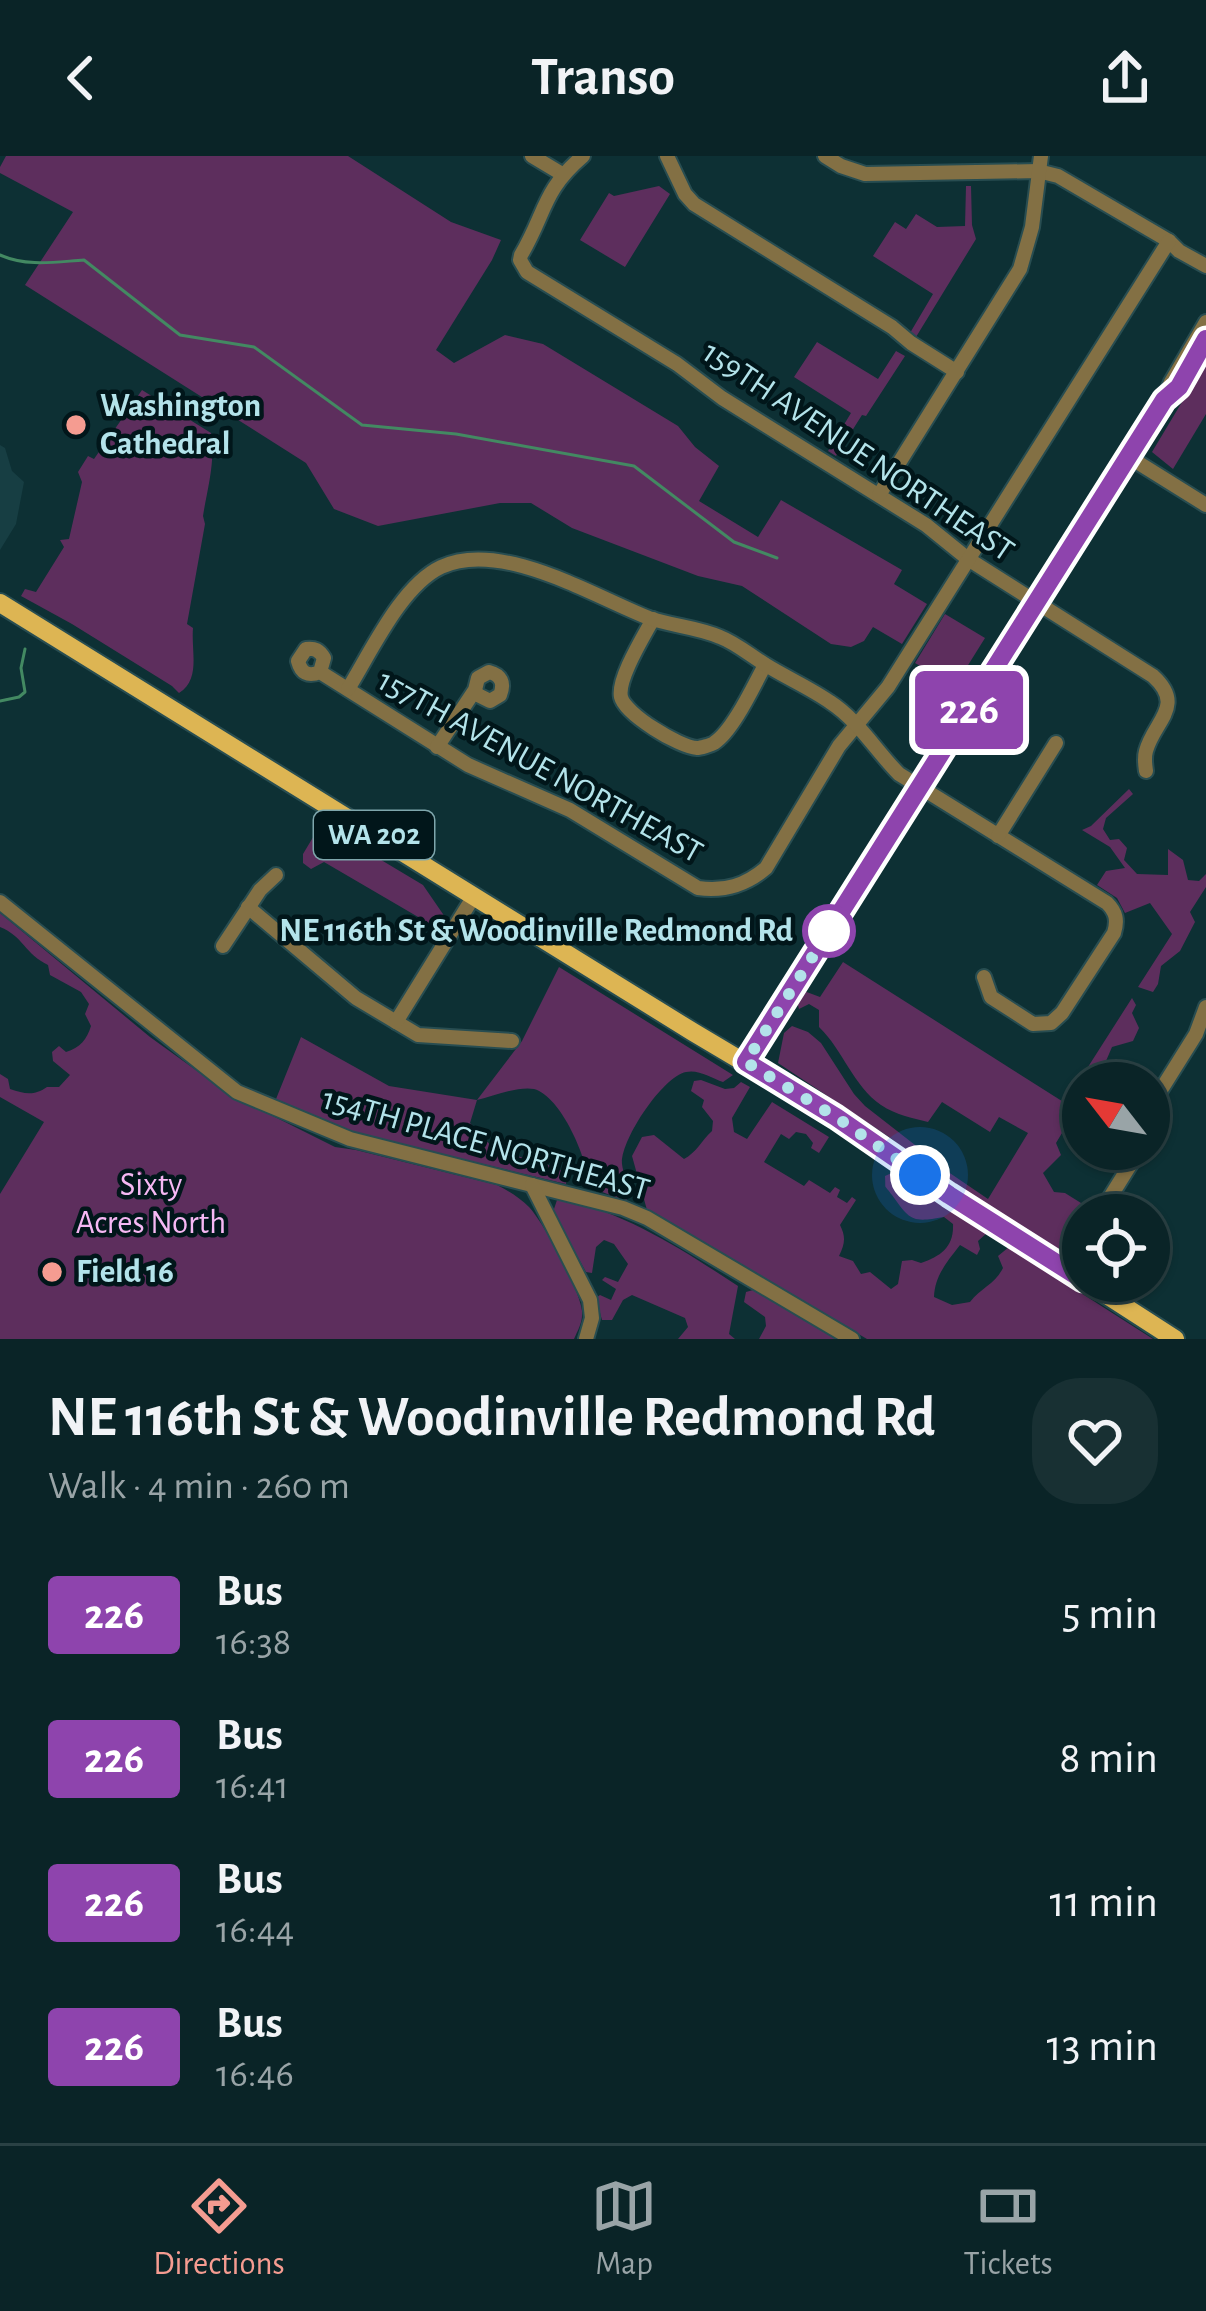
<!DOCTYPE html>
<meta charset="utf-8">
<style>
body{margin:0;font-family:"Alegreya Sans",sans-serif;background:#183033;color:#f1f3f6;height:100vh;display:flex;flex-direction:column;font-size:45px;white-space:nowrap}
*{box-sizing:border-box;margin:0}
p{font-size:39px;color:#99a4a7}
.icon{flex:none;width:66px;height:66px;fill:none;stroke:currentColor;stroke-width:2;stroke-linecap:round;stroke-linejoin:round}
.map{position:relative;height:1183px;overflow:hidden}
.drawer{display:flex;flex-direction:column;background:#0a2427;flex:1}
.drawer>*{flex:none}
.badge{padding:0 24px;border-radius:9px;font-size:42px;line-height:78px}
.needle{width:78px;rotate:301deg}
.fabs{position:absolute;left:1062px;top:906px;display:grid;gap:24px}
.fabs a{display:grid;place-items:center;width:108px;height:108px;border-radius:50%;background:#0a2427;box-shadow:0 3px 9px #0004,0 0 0 3px #2a4144;font-size:60px}
.you{position:absolute;width:60px;height:60px;margin:-30px;border:9px solid #fff;border-radius:50%;background:#1a73e8;box-shadow:0 0 0 18px #1a73e833}
.map>.badge{position:absolute;translate:-50% -50%;box-shadow:0 0 0 6px #fff}
.round{display:grid;place-items:center;flex:none;width:126px;height:126px;border-radius:48px;background:#183033}
.headline{display:flex;align-items:center;justify-content:space-between;height:204px;padding:0 48px}
h1{font-size:57px;font-weight:700;line-height:90px}
ul{padding:0;list-style:none}
li{display:flex;align-items:center;gap:36px;height:144px;padding:0 48px}
li div{flex:1}
li b{display:block;font-size:45px}
li em{font-style:normal}
li .badge{min-width:132px;font-weight:700;text-align:center}
header{display:flex;justify-content:space-between;align-items:center;height:156px;padding:0 48px;background:#0a2427;font-size:54px;font-weight:700}
.tabs{display:flex;justify-content:space-around;align-items:center;height:168px;border-top:3px solid #2a4144;background:#0a2427;font-size:33px;color:#99a4a7}
.tabs a{display:grid;justify-items:center;gap:6px}
.tabs .active{color:#f59c91}
.map>svg:first-child{display:block}
</style>
<header><svg class="icon" aria-label="back" viewBox="0 0 24 24"><path d="M15 5l-7 7 7 7"/></svg>Transo<svg class="icon" aria-label="share" viewBox="0 0 24 24"><path d="M12 15V3M7 8l5-5 5 5M5 13v7h14v-7"/></svg></header>
<div class="map">
<svg width="1206" height="1183" viewBox="0 0 1206 1183">
<rect width="100%" height="100%" fill="#0d3034"/>
<polygon fill="#173e43" points="0,289 5,292 12,315 24,326 16,368 0,394"/>
<g fill="#5d2e5d">
<polygon points="6,0 348,0 451,66 501,84 492,104 436,194 454,207 505,179 543,188 678,270 695,291 719,310 699,345 758,381 781,344 902,414 894,428 927,448 902,488 873,471 864,485 851,491 831,488 742,430 698,420 572,372 531,347 500,347 378,370 334,353 306,307 25,129 73,56 0,17 0,11"/>
<polygon points="659,30 670,38 625,111 580,84 609,37 614,40"/>
<polygon points="966,30 971,30 972,69 976,83 916,181 910,177 933,138 873,100 895,66 906,73 916,58 937,71 965,70"/>
<polygon points="817,186 878,223 896,195 905,200 866,260 862,259 836,300 828,295 851,257 794,221"/>
<polygon points="1206,206 1206,258 1173,313 1152,296"/>
<path d="M142,234l69,43c5,27 -4,57 -8,83l2,8 -18,100 6,4c-2,24 8,51 -14,65l-7,-7 -100,-62 -51,-28 4,-7 11,3 28,-45 -4,-7 9,-1 13,-57 -4,-10 10,-16 6,3z"/>
<polygon points="945,458 985,482 955,530 915,507"/>
<polygon points="1129,633 1133,638 1106,662 1103,673 1110,684 1119,683 1127,692 1124,704 1137,718 1168,719 1168,693 1183,704 1188,724 1199,725 1206,718 1206,731 1190,756 1195,766 1180,795 1161,810 1158,828 1153,836 1138,831 1172,778 1150,747 1125,757 1117,742 1097,729 1106,715 1125,712 1110,691 1082,674 1091,670"/>
<polygon points="321,668 423,729 445,761 437,772 324,706 311,713 303,707 303,698"/>
<path d="M0,757l150,124 79,57 106,53 21,3 141,35c12,6 23,13 32,22 15,16 51,83 53,104 1,11 -4,19 -8,28h-574v-145l44,-72 -44,-25v-23l8,5 2,10c15,5 24,7 37,-2h12l11,-12 -17,-14 -1,-9 7,-6 7,6c14,-4 21,-13 25,-26l-6,-12 4,-10 -8,-12 -31,-17 -2,-10c-23,-11 -25,-29 -48,-38z"/>
<path d="M843,806l222,141 67,-105 4,7 -4,8 7,15 -6,13 -21,6 -6,14 -14,13v9h-9v33l-3,4 3,3v21l-12,-10 -9,-1 -6,10 5,12 -18,18 11,19 11,1 24,15 -32,43 -112,-68 -53,-44 -114,-76 6,-30 8,-7 16,6 13,11 33,51 11,12 68,53 5,-6 5,3 -5,9 50,34 40,-66 -29,-16 -9,15 -48,-30 -14,20c-16,-4 -32,-7 -47,-17 -28,-19 -38,-55 -62,-78v-17l-10,-6 -10,5 -2,-7 7,-11 16,6z"/>
<path d="M559,811l174,108 -10,7c-11,-4 -25,-13 -37,-10 -24,5 -66,69 -64,92 1,9 6,20 8,28l-4,9 -37,-14c0,-26 -28,-91 -55,-98 -16,-3 -40,7 -57,11l-7,23 25,27 51,14 21,9 -1,11 -205,-49 -66,-24 -19,-12 25,-62 88,49 88,14 45,-59z"/>
<path d="M701,924l24,9 9,-1 7,-6 9,5 -18,31 2,14 13,7 25,-37 57,35 -10,16 -8,-5 2,-5 -7,-9 -10,-2 -7,7 -8,-5 -17,28 40,24 5,-6 21,13 5,-6 5,3 -3,7 10,6 5,-6 4,3 -16,25c6,12 5,19 -1,31l14,5 8,13 9,-2 21,17 7,-5 4,-23 10,-1 9,3c20,-7 33,-16 32,-39l-9,-7c-33,6 -34,3 -52,-22 -9,-13 -6,-3 -7,-19l11,-5 91,62 -9,8 2,8 -3,6 -17,-10c-13,17 -25,30 -26,52l18,8 18,-3c11,-14 25,-18 33,-34l-5,-12 11,-9 144,92h-286l-220,-129 -15,-54 10,-19 12,-2 30,24c12,-6 18,-19 28,-28l1,-10 -11,-14 2,-7 -13,-9 3,-10z"/>
<path d="M563,1043c65,15 120,51 175,87l-9,48 6,5h-57l10,-12 -3,-9 -53,-23 -9,5 -11,20h-10l-6,-22 4,-3 11,5 5,-11 -14,-9 3,-3 13,5 10,-18 -14,-20 -10,-4 -8,7 -4,26 -6,-1 -33,-60 4,-12z"/>
<polygon points="753,1134 840,1183 759,1183 766,1170 765,1161 744,1146 746,1136"/>
</g>
<g fill="none" stroke-linecap="round" stroke-linejoin="round">
<g stroke="#438962" stroke-width="3">
<path d="M0,99c28,12 54,7 84,5l96,75 74,12 108,78 94,9 178,32 100,76 43,16"/>
<polyline points="0,545 19,541 25,536 21,512 25,493"/>
</g>
<defs>
<g id="minor">
<polyline points="532,0 562,18"/>
<path d="M583,0c-41,35 -37,57 -62,99l-1,5 7,12 150,92 45,34 204,127 42,34 185,117c33,30 1,45 -7,75 -2,7 -1,13 0,20"/>
<polyline points="667,0 685,38 694,48 892,171 911,187 957,216"/>
<polyline points="825,0 841,10 865,18 1038,15 1058,20 1169,85 1179,95 1206,110"/>
<polyline points="1129,301 1206,349"/>
<polyline points="879,339 1020,113 1032,71 1041,0"/>
<path d="M653,463c-9,17 -36,60 -32,78 4,17 58,50 76,51 3,0 14,-3 17,-5 19,-12 40,-58 51,-78"/>
<path d="M320,516l4,-14c-5,-8 -9,-10 -18,-9l-8,12c3,12 10,16 22,11l148,93 102,45 128,78c27,4 48,-3 68,-20l73,-122 49,-59 281,-446"/>
<path d="M348,533c23,-37 53,-103 93,-122 60,-28 152,29 208,51 23,8 48,9 71,19 16,6 31,19 46,28 21,13 44,23 64,37 28,18 46,49 69,72l208,129c9,9 11,17 7,30l-52,80 -11,10 -18,1 -42,-27 -7,-20"/>
<path d="M437,591l38,-57 3,-12 11,-6c12,3 16,11 11,23l-10,6 -12,-6 -3,-5"/>
<polyline points="998,680 1056,587"/>
<polyline points="0,746 237,936 350,983 623,1052 647,1062 852,1183"/>
<polyline points="248,751 356,842 418,879 512,885"/>
<polyline points="223,790 260,734 276,719"/>
<polyline points="396,866 474,740"/>
<polyline points="746,906 1164,244 1171,226 1206,166"/>
<polyline points="1149,953 1196,878 1206,851"/>
<polyline points="532,1029 590,1144 592,1162 586,1183"/>
<polyline points="1099,1059 1132,1006 1136,993"/>
<polyline points="1064,1112 1083,1083"/>
</g>
<g id="major">
<polyline points="0,447 693,876 836,961 978,1058 1083,1124"/>
<polyline points="1085,1125 1175,1183"/>
</g>
</defs>
<use href="#minor" stroke="#284d51" stroke-width="18"/>
<use href="#major" stroke="#284d51" stroke-width="22"/>
<use href="#minor" stroke="#837044" stroke-width="14"/>
<use href="#major" stroke="#ddb553" stroke-width="18"/>
</g>
<g fill="none" stroke-linecap="round" stroke-linejoin="round">
<defs>
<polyline id="line" points="1083,1124 949,1039 836,961 746,906 1164,244 1179,231 1206,183"/>
</defs>
<use href="#line" stroke="#fff" stroke-width="27"/>
<use href="#line" stroke="#8e44ad" stroke-width="18"/>
<polyline stroke="#b3e3ea" stroke-width="12" stroke-dasharray="0 21.6" points="829,775 832,770 746,906 836,961 920,1019"/>
</g>
<g fill="#f59c91" stroke="#01161a" stroke-width="4.5">
<circle cx="76" cy="269" r="12"/>
<circle cx="52" cy="1116" r="12"/>
</g>
<circle fill="#fff" stroke="#8e44ad" stroke-width="6" cx="829" cy="775" r="24"/>
<g text-anchor="middle" dominant-baseline="central" stroke-width="9" stroke-linejoin="round" paint-order="stroke">
<rect fill="#01161a" stroke="#7ea6ac" stroke-width="3" x="314" y="655" width="120" height="48" rx="9"/>
<g font-size="30" font-weight="bold" fill="#b3e3ea">
<text x="374" y="679">WA 202</text>
</g>
<g font-size="33" font-weight="bold" fill="#b3e3ea" stroke="#01161a" text-anchor="start">
<text x="100" y="250">Washington<tspan x="100" dy="38">Cathedral</tspan></text>
<text x="76" y="1116">Field 16</text>
</g>
<g font-size="33" fill="#b3e3ea" stroke="#01161a">
<text transform="translate(858 296) rotate(34)">159TH AVENUE NORTHEAST</text>
<text transform="translate(540 611) rotate(29)">157TH AVENUE NORTHEAST</text>
<text transform="translate(486 989) rotate(16)">154TH PLACE NORTHEAST</text>
</g>
<g font-size="33" font-weight="bold" fill="#b3e3ea" stroke="#01161a" text-anchor="end">
<text x="793" y="775">NE 116th St &amp; Woodinville Redmond Rd</text>
</g>
<g font-size="33" fill="#f6b8f4" stroke="#01161a">
<text x="151" y="1029">Sixty<tspan x="151" dy="38">Acres North</tspan></text>
</g>
</g>
</svg>
<div class="fabs">
<a><svg class="needle" viewBox="-14 -14 28 28"><path d="M0-13l5 13h-10z" fill="#e53935"/><path d="M0 13l5-13h-10z" fill="#99a4a7"/></svg></a>
<a><svg class="icon" aria-label="locate" viewBox="0 0 24 24"><circle cx="12" cy="12" r="6"/><path d="M12 2v4M12 18v4M2 12h4M18 12h4"/></svg></a>
</div>
<div class="you" style="left:920px;top:1019px"></div>
<b class="badge" style="left:969px;top:554px;background:#8e44ad;color:#fff">226</b>
</div>
<section class="drawer">
<div class="headline"><div><h1>NE 116th St &amp; Woodinville Redmond Rd</h1><p>Walk · 4 min · 260 m</p></div><a class="round"><svg class="icon" aria-label="heart" viewBox="0 0 24 24"><path d="M12 20l-8-8c-3-5 5-10 8-4 3-6 11-1 8 4z"/></svg></a></div>
<ul>
<li><span class="badge" style="background:#8e44ad;color:#fff">226</span><div><b>Bus</b><p>16:38</p></div><em>5 min</em></li>
<li><span class="badge" style="background:#8e44ad;color:#fff">226</span><div><b>Bus</b><p>16:41</p></div><em>8 min</em></li>
<li><span class="badge" style="background:#8e44ad;color:#fff">226</span><div><b>Bus</b><p>16:44</p></div><em>11 min</em></li>
<li><span class="badge" style="background:#8e44ad;color:#fff">226</span><div><b>Bus</b><p>16:46</p></div><em>13 min</em></li>
</ul>
</section>
<nav class="tabs">
<a class="active"><svg class="icon" aria-label="directions" viewBox="0 0 24 24"><path d="M12 3l9 9-9 9-9-9zM9 14v-3h6M13 9l2 2-2 2"/></svg>Directions</a>
<a><svg class="icon" aria-label="map" viewBox="0 0 24 24"><path d="M3 6l6-2 6 2 6-2v14l-6 2-6-2-6 2zM9 4v14M15 6v14"/></svg>Map</a>
<a><svg class="icon" aria-label="tickets" viewBox="0 0 24 24"><path d="M3 7h18v10H3zM15 7v10"/></svg>Tickets</a>
</nav>
